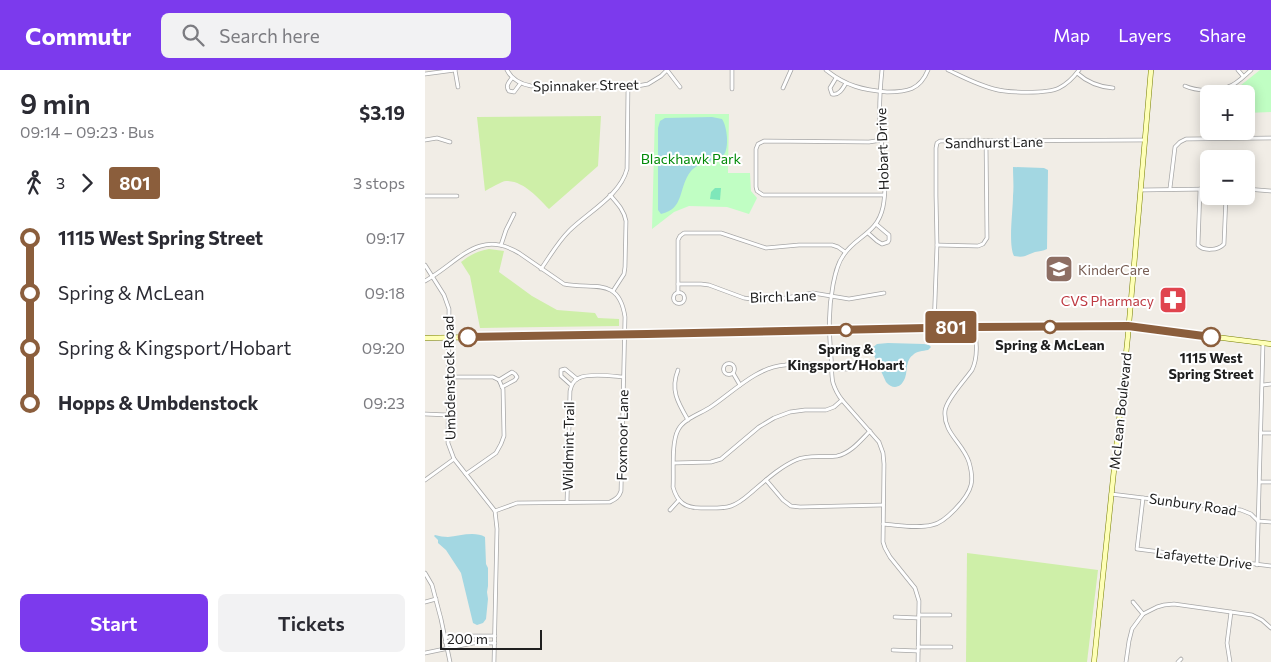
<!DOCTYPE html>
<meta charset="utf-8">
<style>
body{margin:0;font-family:Commissioner,sans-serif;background:#f2f2f3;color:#2b2b33;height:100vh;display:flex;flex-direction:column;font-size:19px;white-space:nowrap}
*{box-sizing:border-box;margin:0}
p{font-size:16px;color:#7c7c81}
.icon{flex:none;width:28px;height:28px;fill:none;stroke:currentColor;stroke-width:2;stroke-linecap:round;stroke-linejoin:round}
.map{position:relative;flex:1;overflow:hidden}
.sheet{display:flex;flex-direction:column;background:#fff;width:425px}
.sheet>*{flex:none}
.badge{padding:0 10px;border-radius:4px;font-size:18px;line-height:32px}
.tools{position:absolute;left:775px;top:15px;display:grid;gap:10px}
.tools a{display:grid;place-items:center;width:55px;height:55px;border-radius:8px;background:#fff;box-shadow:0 2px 12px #0003;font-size:25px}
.scale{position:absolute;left:15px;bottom:12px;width:102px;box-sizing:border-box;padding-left:5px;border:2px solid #202020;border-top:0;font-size:14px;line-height:18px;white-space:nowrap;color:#202020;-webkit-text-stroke:4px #fff;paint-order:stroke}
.map>.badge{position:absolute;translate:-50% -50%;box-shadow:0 0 0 2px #fff}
.legs{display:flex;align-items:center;gap:8px;height:55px;padding:0 20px;font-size:16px}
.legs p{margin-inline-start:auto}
.head{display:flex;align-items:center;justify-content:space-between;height:85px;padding:0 20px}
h1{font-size:28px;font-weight:600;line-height:38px}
.button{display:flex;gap:10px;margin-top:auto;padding:10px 20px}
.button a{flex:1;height:58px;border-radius:8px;background:#7c3aed;color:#fff;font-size:20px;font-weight:600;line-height:58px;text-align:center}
.button a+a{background:#f2f2f3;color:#2b2b33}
ul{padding:0 20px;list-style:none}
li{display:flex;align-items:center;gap:18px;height:55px;font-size:19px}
li i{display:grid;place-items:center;width:8px;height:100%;margin:0 6px;background:currentColor}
li i::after{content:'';width:12px;height:12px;margin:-6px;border:4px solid;border-radius:50%;background:#fff}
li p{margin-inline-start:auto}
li:first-child i{background:linear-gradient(#0000 50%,currentColor 0)}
li:last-child i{background:linear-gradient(currentColor 50%,#0000 0)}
header{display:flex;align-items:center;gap:30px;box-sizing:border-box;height:70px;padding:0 25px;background:#7c3aed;color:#fff}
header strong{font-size:24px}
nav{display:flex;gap:28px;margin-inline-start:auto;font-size:18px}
.search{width:350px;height:45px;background:#f2f2f3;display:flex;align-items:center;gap:12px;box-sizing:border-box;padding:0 18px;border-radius:8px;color:#7c7c81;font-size:19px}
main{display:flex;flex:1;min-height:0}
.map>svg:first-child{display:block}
</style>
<header>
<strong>Commutr</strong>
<div class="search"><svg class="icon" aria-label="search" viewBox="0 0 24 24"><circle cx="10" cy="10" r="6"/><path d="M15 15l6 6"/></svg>Search here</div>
<nav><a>Map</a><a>Layers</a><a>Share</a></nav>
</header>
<main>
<section class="sheet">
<div class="head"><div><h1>9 min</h1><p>09:14 – 09:23 · Bus</p></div><b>$3.19</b></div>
<div class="legs"><svg class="icon" aria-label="walk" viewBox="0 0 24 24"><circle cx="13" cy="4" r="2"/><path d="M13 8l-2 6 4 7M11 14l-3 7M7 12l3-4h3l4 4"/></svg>3<svg class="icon" aria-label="forward" viewBox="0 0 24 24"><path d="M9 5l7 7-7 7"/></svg><b class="badge" style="background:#8b5e3c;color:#fff">801</b><p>3 stops</p></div>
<ul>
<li><i style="color:#8b5e3c"></i><b>1115 West Spring Street</b><p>09:17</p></li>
<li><i style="color:#8b5e3c"></i><span>Spring &amp; McLean</span><p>09:18</p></li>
<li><i style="color:#8b5e3c"></i><span>Spring &amp; Kingsport/Hobart</span><p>09:20</p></li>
<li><i style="color:#8b5e3c"></i><b>Hopps &amp; Umbdenstock</b><p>09:23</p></li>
</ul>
<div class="button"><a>Start</a><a>Tickets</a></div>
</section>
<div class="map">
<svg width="846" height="592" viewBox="0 0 846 592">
<rect width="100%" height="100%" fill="#f1ede6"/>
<g fill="#ceefa8">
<path d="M176,46l-3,50 -49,43c-11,-11 -25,-28 -43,-28 -4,0 -17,8 -21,10l-8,-74z"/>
<path d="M64,179l15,2 -5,21 33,24 25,14 38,3 3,5 21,1v7l-139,2 -10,-52 -9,-14c9,-7 16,-11 28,-13z"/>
<polygon points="542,483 673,500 662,592 541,592"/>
</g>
<g fill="#c0fec3">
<polygon points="835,0 846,0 846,42 821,43 821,24 806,24 806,23"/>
<polygon points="230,44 304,44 303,103 325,103 326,121 332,128 324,144 302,137 264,136 249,142 227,159"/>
</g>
<polygon fill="#7ee7ba" points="290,118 296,118 295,130 285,129 286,122"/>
<g fill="#a3d7e2">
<path d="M287,47l10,2c5,7 7,26 3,34 -4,7 -27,9 -34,18 -13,16 -6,38 -30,43l-3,-4v-82l2,-7 5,-3z"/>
<path d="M588,97l31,1 4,2 -1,79c-4,2 -8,2 -12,3 -9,3 -10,6 -21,4 -6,-12 -1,-45 -1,-60 1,-10 0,-19 0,-29z"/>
<path d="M463,273l36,1 5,1 2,2 -3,3c-5,1 -12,1 -15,5 -3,2 -4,4 -5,7 -2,5 -1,11 -3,16 -4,10 -12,12 -19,4l-14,-31v-3l5,-4z"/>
<path d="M10,465c4,1 9,2 13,2 11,-1 27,-6 37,0l1,27 2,4v18l-1,6 1,7 -2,20 -3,4 -6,2 -4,-2 -12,-50 -15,-23 -8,-7v-3l-4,-4z"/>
</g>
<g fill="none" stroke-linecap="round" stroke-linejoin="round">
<defs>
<g id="street">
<polyline points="30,0 33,17"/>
<path d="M82,0c5,10 13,14 24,16l101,1 16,-3 13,-8 6,-6"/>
<polyline points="242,0 255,17"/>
<polyline points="307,0 307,19"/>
<path d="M401,0c20,16 37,20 61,22 20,0 33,-2 41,-22"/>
<path d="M457,0c-2,19 -3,38 -2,57 2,25 8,55 3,80 -6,28 -28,29 -40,49 -6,8 -8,19 -10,29 -5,26 -4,45 -2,72 1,8 0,18 2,26 2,6 5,12 9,17l37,42 4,11 1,11 -1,78 2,6 5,9 25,31 4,13 -1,61"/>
<path d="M523,0c15,7 30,15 46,19 14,4 53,5 65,-1 8,-4 15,-11 20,-18"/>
<polyline points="813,0 818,6"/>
<path d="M652,3c10,9 22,14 36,15"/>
<polyline points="0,4 30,0"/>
<path d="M87,8c-3,4 -7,8 -3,13l5,1 6,-8"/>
<path d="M411,8l-6,10 2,6c7,2 11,-6 14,-11"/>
<path d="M760,16c11,5 32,6 43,1 9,-3 16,-11 23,-17"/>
<polyline points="358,18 366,0"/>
<polyline points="0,70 12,68 25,72"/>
<polyline points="457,70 444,72 339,71 333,74 331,79 331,117 332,121 338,125 459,125"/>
<polyline points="745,118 750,77 755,72 761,69 846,68"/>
<path d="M775,119l-2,56c5,6 20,6 26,-1l2,-48"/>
<polyline points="821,119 846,121"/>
<polyline points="716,120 784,119"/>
<path d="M185,125c7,8 14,15 16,26l-1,46 -1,7 -11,17"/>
<polyline points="0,126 32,126"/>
<polyline points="443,163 452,171 457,174 463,172 464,170 464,165 451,154"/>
<polyline points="76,175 81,160 89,144"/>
<polyline points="512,175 553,176 558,174 562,168 561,71"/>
<polyline points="0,195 19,225 24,239 23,373 29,389 70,441 72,459 69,592"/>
<path d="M116,199c9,-13 17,-27 28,-38 19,-19 51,-35 58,-62l1,-82"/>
<path d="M0,211c33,-18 53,-53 94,-28l45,31c29,6 55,-8 61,33l-4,174c-2,6 -5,8 -11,11l-93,1 -22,8"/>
<polyline points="253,214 276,214 284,215 319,228 326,229 355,229 388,223 424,229 459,223"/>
<circle cx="254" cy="228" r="5.5"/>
<polyline points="253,223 253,170 255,166 259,163 296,163 341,178 374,175 407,175 413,177 420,182"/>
<polyline points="509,258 512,175 511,126 511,78 512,73 515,71 720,70"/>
<circle cx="304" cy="299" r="5.5"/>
<path d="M406,294c-15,0 -31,-1 -46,1 -28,2 -51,26 -73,41 -11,8 -28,12 -34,24 -7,13 -4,43 -5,57 4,15 12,21 28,21 9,0 21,1 30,-2 9,-3 15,-9 22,-15 13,-11 27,-24 43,-31 13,-6 28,-2 41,-4 14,-3 24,-16 33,-25"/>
<polyline points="407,299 427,299"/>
<path d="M253,300c-8,20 0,33 10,50"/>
<polyline points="308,303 315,315"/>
<polyline points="24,307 68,307 74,310 78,319 79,366 76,374 71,383 41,404"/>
<polyline points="74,310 87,302 90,304 92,307 90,310 77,317"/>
<polyline points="146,315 136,306 136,300 140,299 152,309"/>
<polyline points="838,315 846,314"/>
<polyline points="0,344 23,345"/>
<polyline points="836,363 846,363"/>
<polyline points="249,393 286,392 296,389 334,357 349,348 365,342 380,340 401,340 409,337 417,330"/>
<polyline points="0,410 29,389"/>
<polyline points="341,410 358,430 366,436 375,437 458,435"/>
<polyline points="835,412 846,412"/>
<polyline points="686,424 816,440 826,444 833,451 846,452"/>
<polyline points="718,428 712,479 846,496"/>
<path d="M142,432l3,-111c1,-5 4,-11 9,-13 10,-5 33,-2 44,-1"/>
<polyline points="245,440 254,430"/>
<path d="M458,454c15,1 34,5 49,1 13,-2 36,-27 39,-40 2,-8 0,-16 -2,-23 -6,-19 -26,-29 -24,-51 1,-11 20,-31 27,-41 6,-12 5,-30 2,-43"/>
<polyline points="832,495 838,273"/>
<polyline points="0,503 7,515 16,549 25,592"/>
<polyline points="0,532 11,529"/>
<polyline points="708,532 718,544"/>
<polyline points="494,545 525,545"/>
<polyline points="470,547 494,548"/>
<polyline points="20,572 48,566 70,566"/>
<polyline points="493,577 526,577"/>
<polyline points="468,580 493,581"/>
<polyline points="0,583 48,573 70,573"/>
<polyline points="701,592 704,571 707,559 718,544 732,537 739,535 749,534 827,545 837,550 846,558"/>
<polyline points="753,592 756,589"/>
<polyline points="805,592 802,573 806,542"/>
</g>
<g id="secondary">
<polyline points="0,268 223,264 549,257 703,256 846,274"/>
<polyline points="669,592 703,265 726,0"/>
</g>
</defs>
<use href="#street" stroke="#a7a7a7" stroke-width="4.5"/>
<use href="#secondary" stroke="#767e00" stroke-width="5.5"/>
<use href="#street" stroke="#fff" stroke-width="3"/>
<use href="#secondary" stroke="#feffb7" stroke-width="4.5"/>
</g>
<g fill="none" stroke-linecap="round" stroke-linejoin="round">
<defs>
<polyline id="line-1" points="43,267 222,264 549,257 703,256 786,267"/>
</defs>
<use href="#line-1" stroke="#fff" stroke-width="11"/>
<use href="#line-1" stroke="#8b5e3c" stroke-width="8"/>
</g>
<defs>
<symbol id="school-square" viewBox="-11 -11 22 22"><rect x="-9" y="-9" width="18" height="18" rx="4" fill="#8d6e63" stroke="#fff"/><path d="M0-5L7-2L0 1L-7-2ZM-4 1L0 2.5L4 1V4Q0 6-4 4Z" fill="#fff"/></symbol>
<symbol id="pharmacy-square" viewBox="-11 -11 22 22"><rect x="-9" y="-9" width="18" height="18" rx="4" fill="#e0444e" stroke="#fff"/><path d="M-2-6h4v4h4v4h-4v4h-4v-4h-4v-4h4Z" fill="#fff"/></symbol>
</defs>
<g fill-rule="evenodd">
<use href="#school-square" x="618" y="183" width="32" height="32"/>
<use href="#pharmacy-square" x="732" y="214" width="32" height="32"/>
</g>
<g fill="#fff" stroke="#8b5e3c" stroke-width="2.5">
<circle cx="625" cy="257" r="6"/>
<circle cx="421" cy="260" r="6"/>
<circle cx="43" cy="267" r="9"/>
<circle cx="786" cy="267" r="9"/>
</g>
<g text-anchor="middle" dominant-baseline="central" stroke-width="4" stroke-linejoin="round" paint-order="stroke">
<g font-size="14" fill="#202020" stroke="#fff">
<text transform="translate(161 15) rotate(-1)">Spinnaker Street</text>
<text transform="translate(569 72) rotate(-1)">Sandhurst Lane</text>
<text transform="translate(457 79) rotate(-92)">Hobart Drive</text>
<text transform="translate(358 226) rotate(-2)">Birch Lane</text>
<text transform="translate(24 308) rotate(-91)">Umbdenstock Road</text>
<text transform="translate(695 341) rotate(-84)">McLean Boulevard</text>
<text transform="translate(197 365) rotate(-89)">Foxmoor Lane</text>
<text transform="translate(143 376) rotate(-89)">Wildmint Trail</text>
<text transform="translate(768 434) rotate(8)">Sunbury Road</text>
<text transform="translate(779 488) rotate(7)">Lafayette Drive</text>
</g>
<g font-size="14" fill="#028a08" stroke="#fff">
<text x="266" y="88">Blackhawk Park</text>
</g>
<g font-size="14" fill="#785e54" stroke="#fff" text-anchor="start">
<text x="653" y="199">KinderCare</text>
</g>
<g font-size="14" fill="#be3a42" stroke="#fff" text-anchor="end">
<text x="729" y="230">CVS Pharmacy</text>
</g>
<g font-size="14" font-weight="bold" fill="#202020" stroke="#fff">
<text x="625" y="274">Spring &amp; McLean</text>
<text x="421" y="278">Spring &amp;<tspan x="421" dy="16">Kingsport/Hobart</tspan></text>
<text x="786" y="287">1115 West<tspan x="786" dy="16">Spring Street</tspan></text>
</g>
</g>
</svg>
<div class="tools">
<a>+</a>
<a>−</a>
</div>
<div class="scale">200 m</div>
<b class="badge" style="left:526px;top:257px;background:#8b5e3c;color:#fff">801</b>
</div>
</main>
